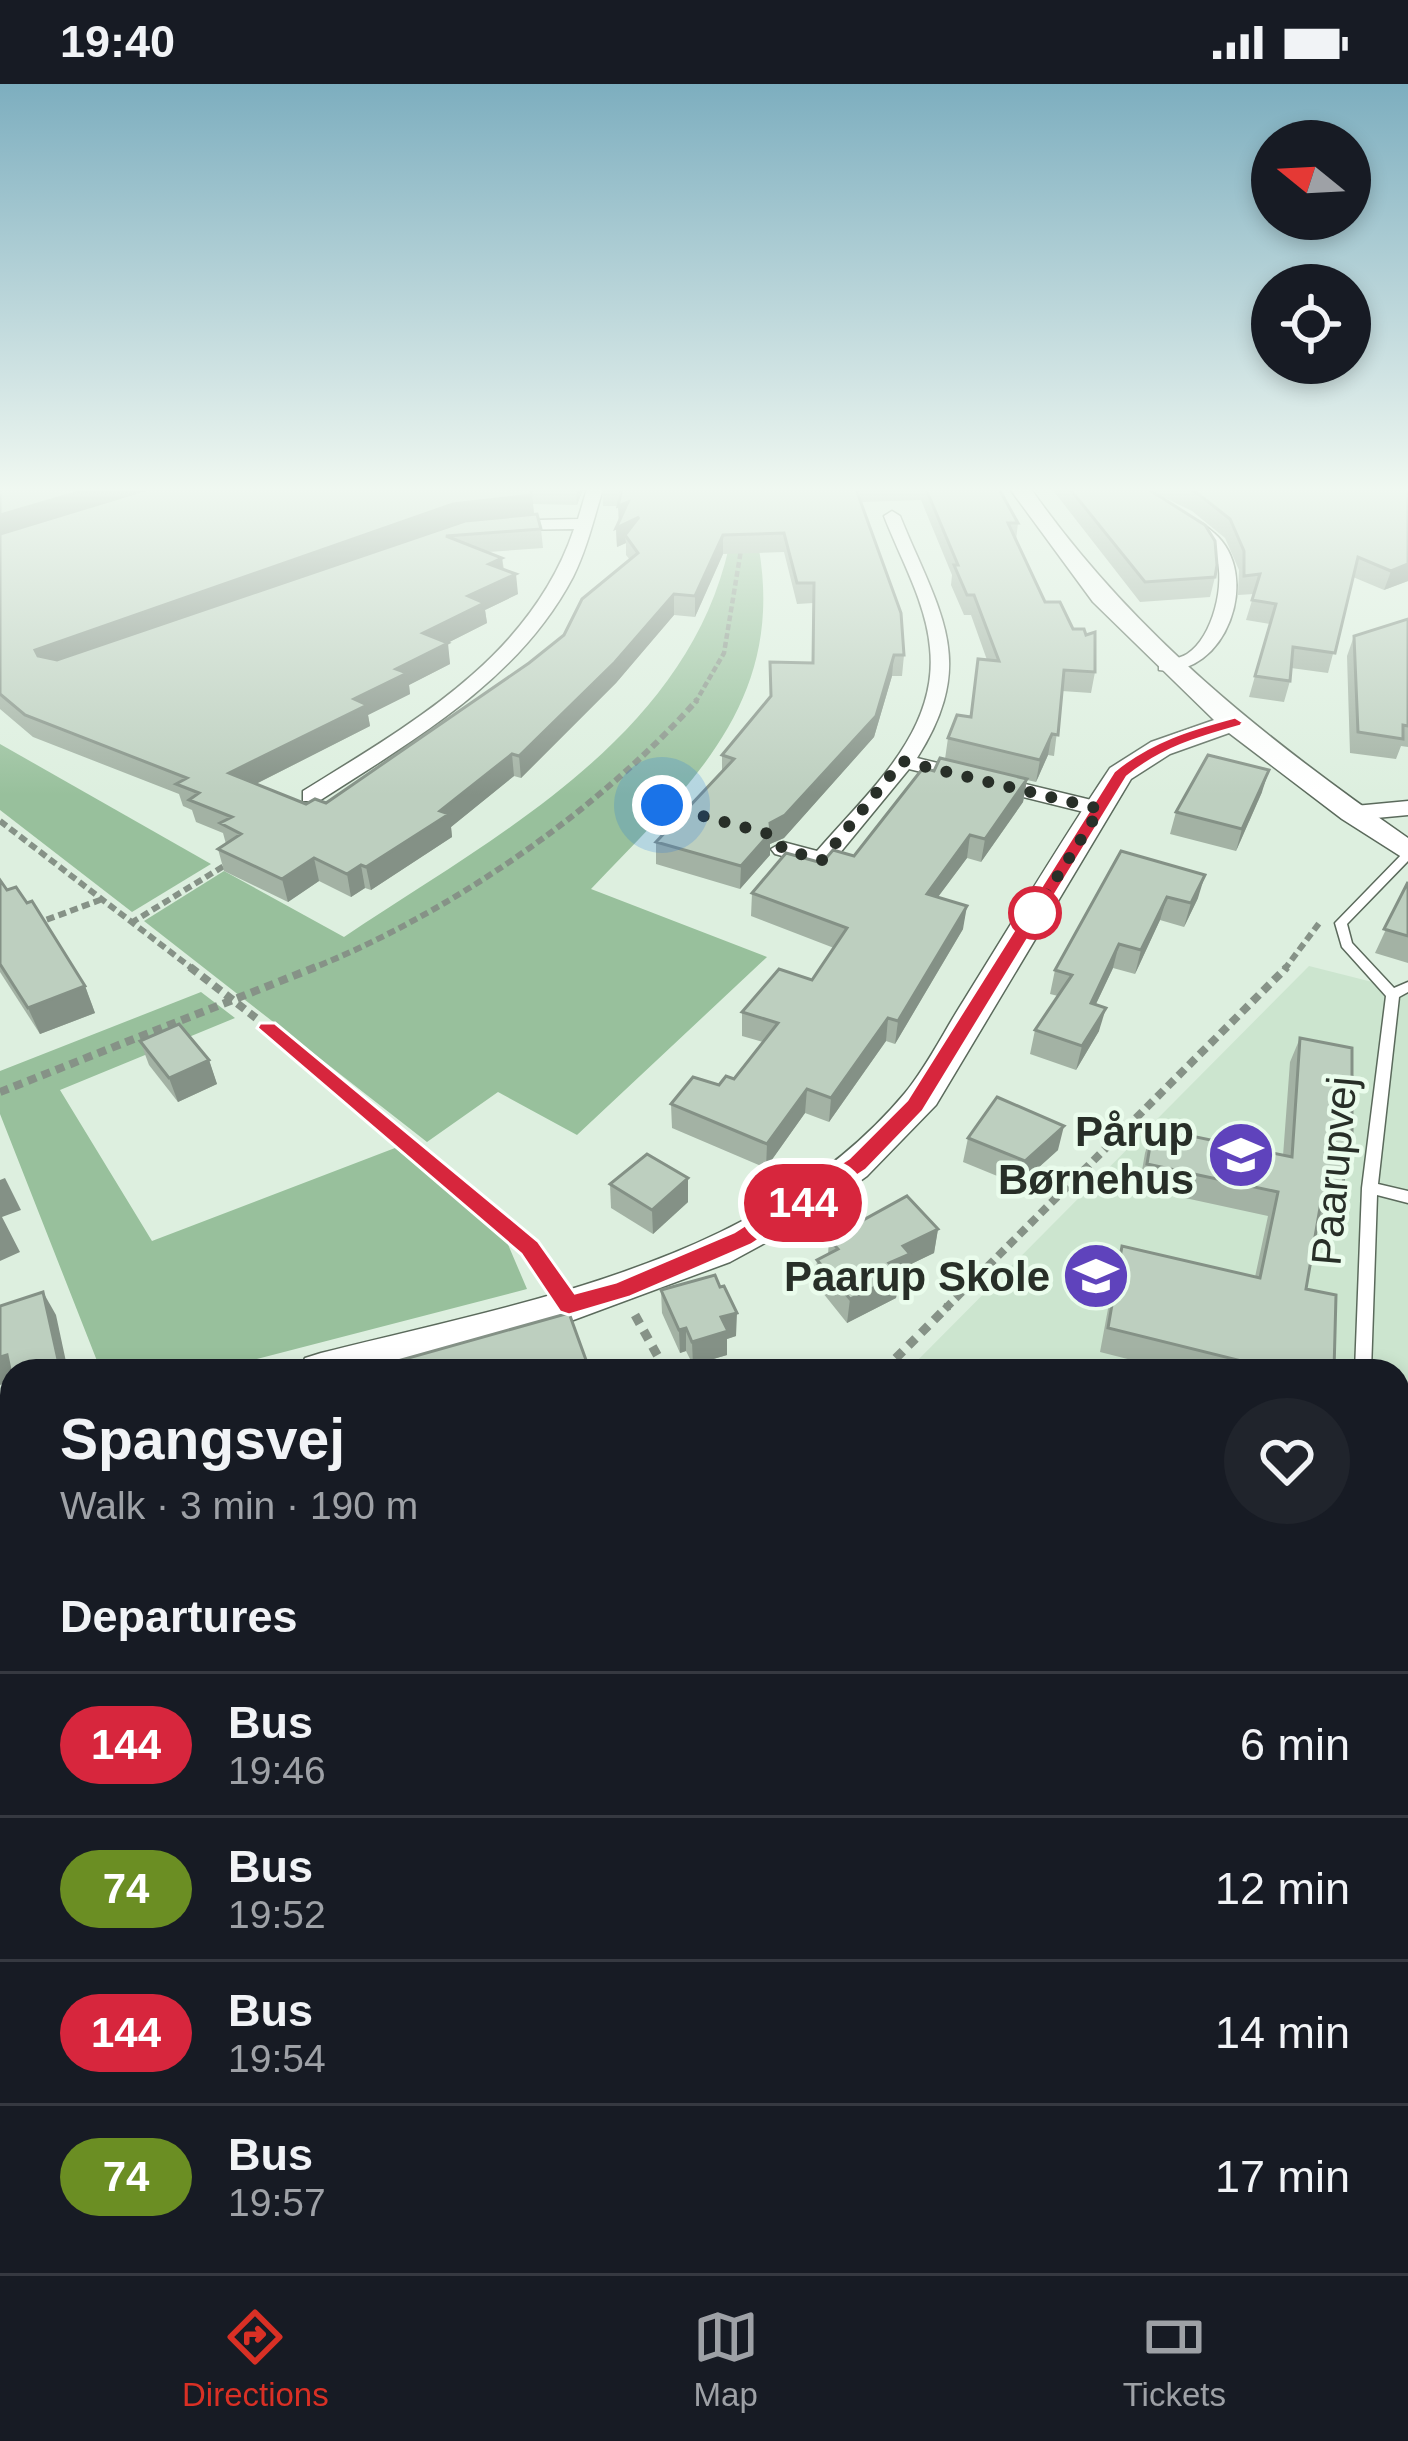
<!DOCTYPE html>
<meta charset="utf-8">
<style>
body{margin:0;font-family:Helvetica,sans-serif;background:#20242c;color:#f1f3f6;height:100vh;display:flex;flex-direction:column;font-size:45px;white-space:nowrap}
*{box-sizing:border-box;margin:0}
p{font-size:39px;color:#9ea1a6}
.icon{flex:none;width:66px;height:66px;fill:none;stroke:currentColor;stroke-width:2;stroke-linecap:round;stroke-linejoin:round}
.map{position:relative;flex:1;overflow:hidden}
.drawer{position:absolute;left:0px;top:1275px;width:1410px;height:915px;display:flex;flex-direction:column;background:#171b24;border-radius:36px 36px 0 0;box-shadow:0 6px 18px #0003}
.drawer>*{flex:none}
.badge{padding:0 24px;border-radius:39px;font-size:42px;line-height:78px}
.needle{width:78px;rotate:288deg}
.tools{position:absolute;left:1251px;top:36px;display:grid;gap:24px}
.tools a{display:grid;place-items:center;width:120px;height:120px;border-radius:50%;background:#171b24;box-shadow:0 6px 18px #0003;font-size:60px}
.you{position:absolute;width:60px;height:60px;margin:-30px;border:9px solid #fff;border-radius:50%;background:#1a73e8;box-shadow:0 0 0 18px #1a73e833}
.map>.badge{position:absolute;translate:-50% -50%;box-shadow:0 0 0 6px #fff}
h2{padding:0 60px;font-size:45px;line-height:108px}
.round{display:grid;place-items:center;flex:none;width:126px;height:126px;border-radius:63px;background:#20242c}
.headline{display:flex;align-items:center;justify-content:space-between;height:204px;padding:0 60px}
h1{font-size:57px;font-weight:700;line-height:90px}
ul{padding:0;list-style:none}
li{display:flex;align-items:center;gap:36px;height:144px;padding:0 60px;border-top:3px solid #363941}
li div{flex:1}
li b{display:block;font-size:45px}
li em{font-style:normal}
li .badge{min-width:132px;font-weight:700;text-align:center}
.status{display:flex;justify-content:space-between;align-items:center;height:84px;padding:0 60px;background:#171b24;direction:ltr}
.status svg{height:33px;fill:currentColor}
.dock{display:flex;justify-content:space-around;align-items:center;height:168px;border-top:3px solid #363941;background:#171b24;font-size:33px;color:#9ea1a6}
.dock a{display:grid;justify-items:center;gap:6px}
.dock .current{color:#d93025}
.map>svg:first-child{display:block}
</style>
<div class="status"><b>19:40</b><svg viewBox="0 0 49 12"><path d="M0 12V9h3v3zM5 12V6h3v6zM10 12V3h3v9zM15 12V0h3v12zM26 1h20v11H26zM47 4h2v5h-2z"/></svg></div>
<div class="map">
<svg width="1408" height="2189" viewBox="0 0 1408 2189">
<rect width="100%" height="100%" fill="#ddefdf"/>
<polygon fill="#cce5cf" points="1309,882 1408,907 1408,1499 1398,1497 1398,1287 907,1287"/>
<polygon fill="#a3cba7" points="1398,1497 1408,1499 1408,2189 19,2189 28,2178 1398,2178"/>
<g fill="#98c09c">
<path d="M729,463l30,2c26,155 -70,237 -168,340l176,68 -190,178 -79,-43 -71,50 -283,-221 80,-50 120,66c151,-101 342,-199 385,-390z"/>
<polygon points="0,660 211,780 132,828 0,726"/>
<polygon points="201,908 235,934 60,1006 152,1157 395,1064 504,1151 527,1205 211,1287 101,1287 0,1030 0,987"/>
</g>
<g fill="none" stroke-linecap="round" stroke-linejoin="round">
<defs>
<g id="service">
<polygon points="1408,766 1408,777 1347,840 1352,859 1394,904 1408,898 1408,908 1399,913 1378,1100 1408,1107 1408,1119 1377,1111 1371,1287 1355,1287 1362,1104 1386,912 1342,863 1335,839 1404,768"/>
<polygon points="268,940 273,941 535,1159 575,1217 577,1221 575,1225 563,1225 523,1167 263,947 261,944"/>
<polygon points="1398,1443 1408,1446 1408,1462 1398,1459"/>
</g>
<g id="minor">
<path d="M587,405h16c-9,29 -16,60 -30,88 -54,103 -159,163 -254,224h-16v-10c108,-67 228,-134 271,-262l-74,1 -6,-1v-8l84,-2z"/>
<path d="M892,427l8,5c39,96 79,144 17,242l191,46v10l-8,2 -191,-47 -79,96 -8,2 -47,-13 -4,-5 12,-7 34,9c50,-58 122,-119 113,-203 -4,-46 -30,-90 -46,-132z"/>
<path d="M1181,434c14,-1 23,6 33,15 49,42 12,146 -55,137v-8c9,-2 20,-3 28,-8 26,-16 39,-72 29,-98l-35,-30z"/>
<polygon points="1408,717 1408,731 1355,736 1344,729 1355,722"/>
</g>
<g id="tertiary">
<path d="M1010,405h21c102,145 233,249 377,349v23l-66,-42 -113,-86 -59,21 -39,25 -195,326 -69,71 -65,47 -72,39 -170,63 -171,46h-90l6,-13 16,-5c202,-51 442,-90 584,-260 23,-28 39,-62 59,-93 48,-77 95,-156 146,-232l41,-26 63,-22 -121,-118z"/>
<polygon points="12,1347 12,1387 0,1390 0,1350"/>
</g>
</defs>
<use href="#service" stroke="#5b6a5c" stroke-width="3"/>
<use href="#minor" stroke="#5b6a5c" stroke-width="3"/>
<use href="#tertiary" stroke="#5b6a5c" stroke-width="3"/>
<polyline stroke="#869287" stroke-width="4.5" stroke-dasharray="6 3" stroke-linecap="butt" points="695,619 724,569 742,460"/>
<g stroke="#869287" stroke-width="6" stroke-dasharray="8 4.5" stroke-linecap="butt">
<polyline points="662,721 689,728"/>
<polyline points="0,737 194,886"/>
<polyline points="131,839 232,777"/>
<polyline points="35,840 100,816"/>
<path d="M308,886c138,-54 291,-159 389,-270"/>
<polyline points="1284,886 1320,838"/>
</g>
<g stroke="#869287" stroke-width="8" stroke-dasharray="9 6" stroke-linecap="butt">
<polyline points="190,883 256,934"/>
<polyline points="0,1008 316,883"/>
<polyline points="945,1225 1287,883"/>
</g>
<g stroke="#869287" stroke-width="9" stroke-dasharray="10 8" stroke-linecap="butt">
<polyline points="635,1231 666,1287"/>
<polyline points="883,1287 948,1222"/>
<polyline points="1398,1487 1408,1489"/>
</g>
<polyline stroke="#869287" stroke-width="12" stroke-dasharray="14 9" stroke-linecap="butt" points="0,2175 12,2163"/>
<use href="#service" fill="#fff" fill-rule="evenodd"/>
<use href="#minor" fill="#fff" fill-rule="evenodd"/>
<use href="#tertiary" fill="#fff" fill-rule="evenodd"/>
</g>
<g fill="#a3b2a4" fill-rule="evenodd">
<path d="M0,405h583l-6,16 -44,-1 1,10 7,15 2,19 -55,4 14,6 2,11 14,25 -33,16 2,13 -40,20 3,21 -41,21 1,9 -42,21 2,11 -114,58 50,20 20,-1 203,-140 35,-28 66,-75 -4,-5v-12l-9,4 -1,-19 3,-7v-15h-16l-1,-17h397l19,34 -2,17 29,62 50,70 -4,21 -29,-2 -8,65 -6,-1 -12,27 -9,-2 -4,22 -42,60 -14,-4 -29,39 25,32 -68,115 -9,-3 -57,81 -24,-9 -39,55 -94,-40 -1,-24 63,-25 29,-37 -21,-6v-24l70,-32 22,-32 -83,-32 1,-23 70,-30 32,-7 91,-97 3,-21 22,-21 17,-57 -16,-45h-7l-13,-30 1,-10 -31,-75 -61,2 44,153 -2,21h-10l-18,61 -90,101 -14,6v11l-30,34 -84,-25v-22l66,-70v-17l48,-57v-36l42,1 1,-60 -16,1 -13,-52 -61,2 -28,63 -21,-2 -58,68 -95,95 -7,-2 -63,51 1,10 -81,53 -6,-2 -14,9 -32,-16 -31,21 -64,-31 -6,-22 8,-5 -3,-11 -27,-11 -4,-12 -9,-4 -4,-12 -146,-57 -33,-28zM462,438l-87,30 80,-29z"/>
<polygon points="1052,405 1408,405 1408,497 1384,506 1353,493 1328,589 1291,584 1290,597 1284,618 1249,613 1270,540 1246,536 1254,510 1238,511 1239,486 1225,454 1192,427 1155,409 1215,493 1210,513 1140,518"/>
<polygon points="1408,535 1408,663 1401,662 1396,675 1350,669 1347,572 1354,552"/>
<polygon points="1262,708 1236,767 1170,750 1176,728"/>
<polygon points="1121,767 1198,814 1184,843 1160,836 1135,890 1113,884 1096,920 1099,947 1076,986 1030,970 1035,946 1058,912 1050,910 1055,886"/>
<polygon points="0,796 85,902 95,929 40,950 0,888"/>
<polygon points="1408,798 1408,879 1375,869"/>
<polygon points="1300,954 1352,1067 1344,1085 1343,1122 1331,1147 1317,1143 1306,1205 1334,1287 1175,1287 1100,1268 1115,1187 1122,1162 1255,1193 1268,1132 1139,1104 1145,1069 1153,1044 1283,1072 1290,978"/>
<polygon points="140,957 209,976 217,1000 178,1018 149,981"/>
<polygon points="968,1054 1058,1066 1019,1101 963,1078"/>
<polygon points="688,1094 688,1118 653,1150 611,1124 610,1100"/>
<polygon points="938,1145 934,1169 909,1181 907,1193 899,1197 896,1214 847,1239 815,1199 817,1176 828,1171 829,1155"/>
<polygon points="661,1206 736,1252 727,1255 727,1271 693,1281 686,1267 680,1269 662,1229"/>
</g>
<g fill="#849186">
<polygon points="89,405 157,405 0,452 0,431"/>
<polygon points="576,405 583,405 577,421"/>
<polygon points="532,411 534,430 455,439 42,587 35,566 453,420"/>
<polygon points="628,418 619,442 618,422"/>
<polygon points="639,433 625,451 626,459 617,463 616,444"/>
<polygon points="723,451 723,470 695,533 695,512"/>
<polygon points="502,474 504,494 489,480"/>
<polygon points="1408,480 1408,497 1384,506 1391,487"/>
<polygon points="516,490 518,510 485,526 487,539 426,570 423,549 468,512"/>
<polygon points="674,510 674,531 616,599 521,694 519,672"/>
<polygon points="448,559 450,580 409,601 410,610 368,631 370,642 234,711 229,689 396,585"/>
<polygon points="894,571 892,592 874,653 784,754 770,760 770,771 740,805 741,782 770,739"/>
<polygon points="1052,650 1048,671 1036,698 1040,676"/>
<polygon points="512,670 514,692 451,743 452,753 371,806 366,783"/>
<polygon points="1269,686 1262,708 1236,767 1242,745"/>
<polygon points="1027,695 1023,718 981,778 985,755"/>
<polygon points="970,751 967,774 923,833 927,810"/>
<polygon points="314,774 319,797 288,818 282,795"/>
<polygon points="361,781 365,804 351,813 347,790"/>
<polygon points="1205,791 1198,814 1184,843 1191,819"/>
<polygon points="1167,813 1160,836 1135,890 1141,866"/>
<polygon points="967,822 963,845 895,960 898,937"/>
<polygon points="1119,860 1113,884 1085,943 1091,919"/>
<polygon points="85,902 95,929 40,950 28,924"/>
<polygon points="1106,924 1099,947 1076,986 1082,962"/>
<polygon points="888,934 886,957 829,1038 831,1014"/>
<polygon points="209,976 217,1000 178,1018 169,994"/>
<polygon points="807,1005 805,1029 766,1084 767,1060"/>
<polygon points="1064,1042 1058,1066 1019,1101 1025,1077"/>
<polygon points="5,1094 21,1126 2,1133 20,1168 0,1177 0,1096"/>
<polygon points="688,1094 688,1118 653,1150 652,1126"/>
<polygon points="938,1145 934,1169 909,1181 907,1193 899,1197 896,1214 847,1239 850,1215 889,1179 903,1162"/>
<polygon points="43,1208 56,1231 68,1287 37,1287"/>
<polygon points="737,1229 736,1252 727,1255 727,1271 693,1281 692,1258 721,1233"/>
<polygon points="686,1244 686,1267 680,1269 679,1246"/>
<polygon points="7,1271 12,1287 12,1297 0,1301 0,1273"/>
<polygon points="12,1499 12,1525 0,1528 0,1502"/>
<polygon points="12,1794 12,1817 0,1821 0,1798"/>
<polygon points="12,1970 12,1997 0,2005 0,1978"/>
</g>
<g fill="#bdcfbf" stroke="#849186" stroke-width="3">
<polygon points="0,405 89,405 0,431"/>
<polygon points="148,405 531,405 532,411 453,420 35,566 38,572 57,576 465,437 537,430 541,445 446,452 502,474 489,480 516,490 468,512 484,519 423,549 448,559 396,585 407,589 354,615 367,621 229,689 306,720 315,715 326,719 529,579 564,551 582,515 638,469 625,451 639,433 616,444 628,418 618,422 622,405 856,405 901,529 904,571 894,571 876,632 785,731 770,739 771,748 741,782 656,758 734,675 722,671 771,612 770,578 813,579 814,499 797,499 784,449 723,451 695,512 674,510 615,578 519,672 512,670 440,727 449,730 366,783 361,781 347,790 314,774 282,795 218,765 241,750 220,739 232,733 189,716 199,709 176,700 187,694 25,631 0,610 0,450"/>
<polygon points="926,405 999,405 1018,439 1008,439 1045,518 1060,518 1073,545 1084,545 1086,551 1095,548 1095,588 1064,586 1058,651 1052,650 1040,676 948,654 957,631 971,633 978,575 999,577 974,511 967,511 954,481 958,481"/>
<polygon points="1070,405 1148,405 1205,441 1215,457 1217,481 1215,493 1145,498"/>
<polygon points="1188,405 1408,405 1408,480 1391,487 1358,473 1335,569 1293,563 1290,597 1255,592 1276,520 1252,516 1260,490 1244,492 1244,467 1230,435 1197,409"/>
<polygon points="1408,535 1408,642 1403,641 1403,655 1358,648 1354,552"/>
<polygon points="1208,671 1269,686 1242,745 1176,728"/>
<polygon points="940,674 1027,695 985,755 970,751 927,810 967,822 898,937 888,934 831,1014 807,1005 767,1060 671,1020 693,993 719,1001 726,992 734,995 778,939 742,928 779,885 812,896 847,844 752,809 786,769 822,779 833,766 854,772 923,684 934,687"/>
<polygon points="1121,767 1205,791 1191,819 1167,813 1141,866 1119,860 1091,919 1106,924 1082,962 1035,946 1072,891 1055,886"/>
<polygon points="0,796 7,806 16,803 27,819 32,817 85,902 28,924 0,880"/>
<polygon points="1408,798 1408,852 1384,845"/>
<polygon points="179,940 209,976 169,994 140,957"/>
<polygon points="1300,954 1352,964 1352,1067 1344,1065 1343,1122 1321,1118 1306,1205 1336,1211 1334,1287 1282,1287 1108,1244 1122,1162 1260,1194 1278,1108 1147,1080 1153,1044 1292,1073"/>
<polygon points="997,1013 1064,1042 1025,1077 968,1054"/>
<polygon points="647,1070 688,1094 652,1126 610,1100"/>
<polygon points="907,1112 938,1145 903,1162 910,1170 889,1179 900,1191 850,1215 817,1176 838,1165 829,1155"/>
<polygon points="715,1191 720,1203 724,1202 737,1229 721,1233 728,1247 692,1258 686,1244 679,1246 661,1206"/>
<polygon points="43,1208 59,1280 37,1287 12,1287 12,1295 7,1271 0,1273 0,1222"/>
<polygon points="569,1229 590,1287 362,1287"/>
<polygon points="12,1462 12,1499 0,1502 0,1465"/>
<polygon points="12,1657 12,1794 0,1798 0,1661"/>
<polygon points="12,1872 12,1970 0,1978 0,1880"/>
</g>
<linearGradient id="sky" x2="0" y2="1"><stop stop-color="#7daebf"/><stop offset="0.57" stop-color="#f0f8f1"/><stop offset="1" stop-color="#f0f8f1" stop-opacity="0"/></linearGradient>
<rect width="1408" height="711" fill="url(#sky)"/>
<path fill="#d7263d" stroke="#fff" stroke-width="3" d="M1235,633l8,5 -2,4c-43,12 -80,23 -114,51l-204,334 -57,59 -115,75 -121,52 -61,18 -9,-3 -39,-58 -264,-226 3,-5h15l263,218 37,52 41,-11 118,-50 115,-74 58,-58 207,-329c36,-30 76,-42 121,-54z"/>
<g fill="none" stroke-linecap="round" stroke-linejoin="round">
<polyline stroke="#282f28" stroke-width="12" stroke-dasharray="0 21.6" points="662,721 773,751 783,765 822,776 902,677 1100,725 1030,836 1035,829"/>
</g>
<defs>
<symbol id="school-disc" viewBox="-11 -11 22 22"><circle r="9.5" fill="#5f43bc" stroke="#eafcec"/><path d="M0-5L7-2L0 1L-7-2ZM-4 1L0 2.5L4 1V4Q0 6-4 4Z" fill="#fff"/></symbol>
</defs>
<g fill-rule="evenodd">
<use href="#school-disc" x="1203" y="1033" width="76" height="76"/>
<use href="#school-disc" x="1058" y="1154" width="76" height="76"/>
</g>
<circle fill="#fff" stroke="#d7263d" stroke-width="6" cx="1035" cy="829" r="24"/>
<g text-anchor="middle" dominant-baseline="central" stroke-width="9" stroke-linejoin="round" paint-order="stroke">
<g font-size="42" font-weight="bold" fill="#282f28" stroke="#eafcec" text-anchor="end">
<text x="1194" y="1047">Pårup<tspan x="1194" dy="48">Børnehus</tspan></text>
<text x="1050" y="1192">Paarup Skole</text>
</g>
<g font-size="42" fill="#282f28" stroke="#eafcec">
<text transform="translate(1334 1087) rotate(-85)">Paarupvej</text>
</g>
</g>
</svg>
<div class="tools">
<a><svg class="needle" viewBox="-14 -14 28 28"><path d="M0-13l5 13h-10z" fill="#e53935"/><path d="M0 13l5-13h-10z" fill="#9ea1a6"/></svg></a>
<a><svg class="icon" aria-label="locate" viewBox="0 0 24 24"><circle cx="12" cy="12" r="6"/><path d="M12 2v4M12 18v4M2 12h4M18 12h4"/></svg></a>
</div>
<div class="you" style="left:662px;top:721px"></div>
<b class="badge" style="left:803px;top:1119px;background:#d7263d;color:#fff">144</b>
<section class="drawer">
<div class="headline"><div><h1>Spangsvej</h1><p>Walk · 3 min · 190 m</p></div><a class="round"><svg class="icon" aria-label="heart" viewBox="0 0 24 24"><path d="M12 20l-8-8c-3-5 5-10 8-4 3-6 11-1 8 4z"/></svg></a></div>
<h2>Departures</h2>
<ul>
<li><span class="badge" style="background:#d7263d;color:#fff">144</span><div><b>Bus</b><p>19:46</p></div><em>6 min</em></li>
<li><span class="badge" style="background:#6b8e23;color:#fff">74</span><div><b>Bus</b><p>19:52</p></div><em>12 min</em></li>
<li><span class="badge" style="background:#d7263d;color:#fff">144</span><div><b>Bus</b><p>19:54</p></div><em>14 min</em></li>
<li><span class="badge" style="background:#6b8e23;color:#fff">74</span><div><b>Bus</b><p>19:57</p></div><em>17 min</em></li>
</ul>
</section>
</div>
<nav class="dock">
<a class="current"><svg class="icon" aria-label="directions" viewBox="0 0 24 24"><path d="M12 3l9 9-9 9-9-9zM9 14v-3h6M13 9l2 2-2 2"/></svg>Directions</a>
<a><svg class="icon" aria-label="map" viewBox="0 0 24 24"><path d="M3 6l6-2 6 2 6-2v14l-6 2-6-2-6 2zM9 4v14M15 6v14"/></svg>Map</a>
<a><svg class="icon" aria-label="tickets" viewBox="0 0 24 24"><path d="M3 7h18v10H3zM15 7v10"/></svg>Tickets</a>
</nav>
